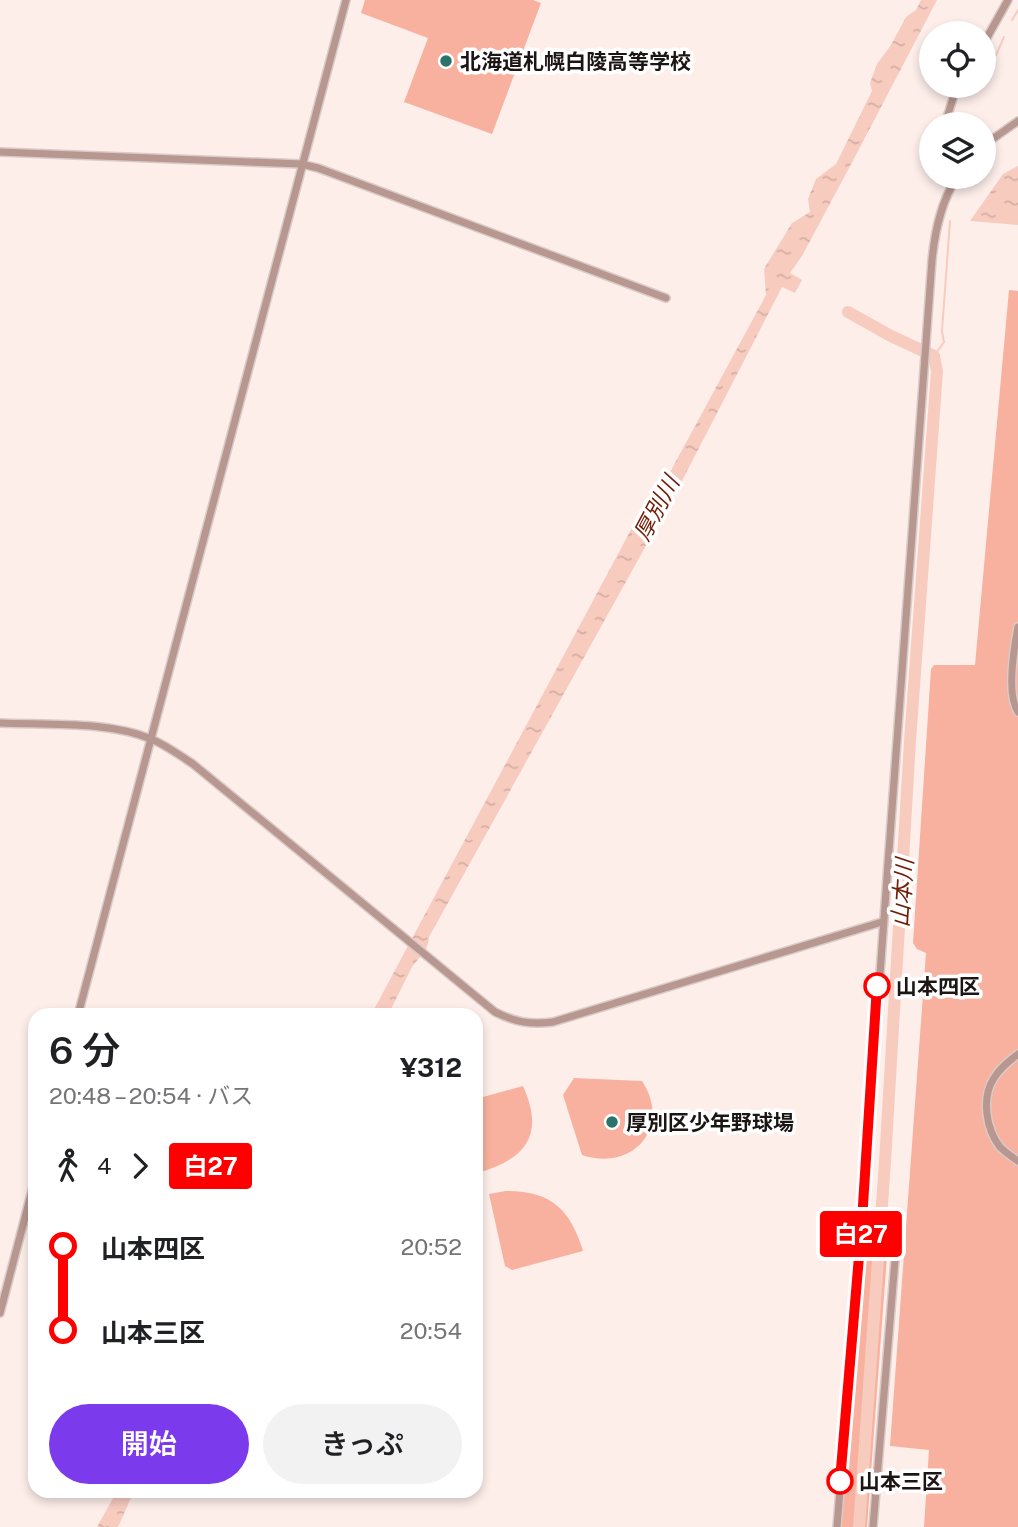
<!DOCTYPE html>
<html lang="ja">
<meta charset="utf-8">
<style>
body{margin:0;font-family:"Public Sans","Noto Sans JP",sans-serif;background:#f2f2f2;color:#202124;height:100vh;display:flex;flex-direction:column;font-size:26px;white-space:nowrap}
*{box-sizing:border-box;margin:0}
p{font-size:23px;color:#757577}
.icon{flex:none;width:38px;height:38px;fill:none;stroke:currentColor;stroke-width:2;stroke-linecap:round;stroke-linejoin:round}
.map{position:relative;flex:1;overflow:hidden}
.details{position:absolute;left:28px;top:1008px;width:455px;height:490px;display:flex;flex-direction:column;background:#fff;border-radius:21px;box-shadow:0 4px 10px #0003}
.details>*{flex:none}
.badge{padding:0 14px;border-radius:5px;font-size:24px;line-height:46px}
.controls{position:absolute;left:919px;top:21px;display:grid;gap:14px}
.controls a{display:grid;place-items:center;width:77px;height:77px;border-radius:50%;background:#fff;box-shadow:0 4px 10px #0003;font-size:35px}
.map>.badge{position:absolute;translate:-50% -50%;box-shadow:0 0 0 4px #fff}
.legs{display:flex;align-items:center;gap:10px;height:77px;padding:0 21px;font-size:23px}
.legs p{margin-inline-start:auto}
.headline{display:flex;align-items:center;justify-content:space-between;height:119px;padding:0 21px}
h1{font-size:38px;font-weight:600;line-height:52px}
.cta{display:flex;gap:14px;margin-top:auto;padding:14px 21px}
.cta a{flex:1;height:80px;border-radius:42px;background:#7c3aed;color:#fff;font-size:28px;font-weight:600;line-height:80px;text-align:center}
.cta a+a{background:#f2f2f2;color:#202124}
ul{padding:0 21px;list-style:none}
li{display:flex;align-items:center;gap:24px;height:84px;font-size:26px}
li i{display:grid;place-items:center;width:10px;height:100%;margin:0 9px;background:currentColor}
li i::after{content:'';width:18px;height:18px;margin:-9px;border:5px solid;border-radius:50%;background:#fff}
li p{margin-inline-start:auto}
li:first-child i{background:linear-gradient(#0000 50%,currentColor 0)}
li:last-child i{background:linear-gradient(currentColor 50%,#0000 0)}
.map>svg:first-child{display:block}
</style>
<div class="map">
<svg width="1018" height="1527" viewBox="0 0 1018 1527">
<defs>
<pattern id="water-ripples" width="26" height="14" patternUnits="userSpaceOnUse" patternTransform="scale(1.75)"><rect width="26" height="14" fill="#f8cbbf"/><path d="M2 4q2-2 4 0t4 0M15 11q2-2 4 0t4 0" fill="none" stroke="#d4aea3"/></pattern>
</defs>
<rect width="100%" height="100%" fill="#fdeeea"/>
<g fill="#f8b19e">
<polygon points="365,0 533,0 541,3 492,134 404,102 428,38 361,13"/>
<polygon points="1009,290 1018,291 1018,1527 924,1527 929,1450 890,1446 926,953 917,949 913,943 931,669 934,665 975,665"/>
<path d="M574,1078l68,3c30,46 -9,91 -60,74l-19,-60z"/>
<path d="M523,1086c22,49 3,73 -45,87l-2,-74z"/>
<path d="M506,1191c45,0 64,18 77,60l-71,19 -7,-4 -16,-72z"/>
<polygon points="861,1225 889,1228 867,1527 841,1527"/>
</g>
<g fill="url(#water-ripples)">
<path d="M921,0h16l-80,153 -55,103 -12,17 12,7 -7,13 -13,-6 -98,190 -255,460c-1,16 -11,20 -18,32l-23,46h-17l270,-504 15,-13 110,-203 -2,-26 28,-46 18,-11 -2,-13 8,-20 20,-15 36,-73 -2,-8 7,-19 14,-19 15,-28 10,-7z"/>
<polygon points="1018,166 1018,225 970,221 1003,174"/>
<polygon points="117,1491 134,1491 119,1525 117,1527 97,1527"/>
</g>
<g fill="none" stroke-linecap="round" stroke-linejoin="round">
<g stroke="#f8cbbf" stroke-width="2">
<polyline points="1012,20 1018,10"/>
<polyline points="996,55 1004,37"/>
<polyline points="934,356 944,342 942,331 950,221"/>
</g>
<polyline stroke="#f8cbbf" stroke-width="12" points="848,312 891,336 934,356 937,371 910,741 885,1162 859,1527"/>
<defs>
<g id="minor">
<polyline points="984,43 1008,0"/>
<polyline points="945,124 954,95 959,86"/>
<polyline points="984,145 1018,121"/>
<polyline points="0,152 301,164 318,168 666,298"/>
<polyline points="945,177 952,185"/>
<path d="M1018,627c-4,21 -12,67 0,85"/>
<path d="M0,723c47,2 108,-2 151,16 15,6 28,16 42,25l302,248c20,10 36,13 58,10l329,-100"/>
<polyline points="78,1015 346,0"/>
<path d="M1018,1054c-9,7 -18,14 -24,24 -13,20 -8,51 6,69 5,5 12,10 18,14"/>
<polyline points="862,1221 898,1224 873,1527"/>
<polyline points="0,1313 35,1179"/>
<path d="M837,1527l25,-306 70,-961c3,-30 9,-58 25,-83"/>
</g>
</defs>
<use href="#minor" stroke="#d9cbc8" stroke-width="10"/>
<use href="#minor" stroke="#b7978f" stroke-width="7"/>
</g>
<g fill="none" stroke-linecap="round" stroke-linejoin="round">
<defs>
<polyline id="line-1" points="840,1481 862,1221 877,986"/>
</defs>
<use href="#line-1" stroke="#fff" stroke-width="16"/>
<use href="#line-1" stroke="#f00" stroke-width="10"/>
</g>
<g fill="#2c736b" stroke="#fff" stroke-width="2.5">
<circle cx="446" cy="61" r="7"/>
<circle cx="612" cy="1122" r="7"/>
</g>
<g fill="#fff" stroke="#f00" stroke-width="3.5">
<circle cx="877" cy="986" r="12"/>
<circle cx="840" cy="1481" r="12"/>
</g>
<g text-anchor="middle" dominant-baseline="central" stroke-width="7" stroke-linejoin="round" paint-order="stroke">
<g font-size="21" font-weight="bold" fill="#1b1614" stroke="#fff" text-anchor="start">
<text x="460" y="61">北海道札幌白陵高等学校</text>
<text x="626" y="1122">厚別区少年野球場</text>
</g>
<g font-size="21" font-weight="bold" fill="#1b1614" stroke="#fff" text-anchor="start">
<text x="896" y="986">山本四区</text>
<text x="859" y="1481">山本三区</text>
</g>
<g font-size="23" font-style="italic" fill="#701e07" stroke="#fff">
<text transform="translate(656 508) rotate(-62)">厚別川</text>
<text transform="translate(902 893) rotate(-86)">山本川</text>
</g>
</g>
</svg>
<div class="controls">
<a><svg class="icon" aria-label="locate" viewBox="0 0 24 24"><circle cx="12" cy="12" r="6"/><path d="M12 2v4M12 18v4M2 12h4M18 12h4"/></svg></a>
<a><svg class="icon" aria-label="layers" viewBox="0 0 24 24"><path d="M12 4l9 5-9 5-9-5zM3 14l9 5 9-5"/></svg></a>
</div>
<b class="badge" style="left:861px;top:1234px;background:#f00;color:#fff">白27</b>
<section class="details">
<div class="headline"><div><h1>6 分</h1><p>20:48 – 20:54 · バス</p></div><b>¥312</b></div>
<div class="legs"><svg class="icon" aria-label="walk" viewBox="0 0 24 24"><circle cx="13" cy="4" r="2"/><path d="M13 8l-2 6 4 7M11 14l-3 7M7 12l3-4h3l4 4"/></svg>4<svg class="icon" aria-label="forward" viewBox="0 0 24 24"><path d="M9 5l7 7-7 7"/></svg><b class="badge" style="background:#f00;color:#fff">白27</b></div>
<ul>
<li><i style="color:#f00"></i><b>山本四区</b><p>20:52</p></li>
<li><i style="color:#f00"></i><b>山本三区</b><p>20:54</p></li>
</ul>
<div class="cta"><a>開始</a><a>きっぷ</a></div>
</section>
</div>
